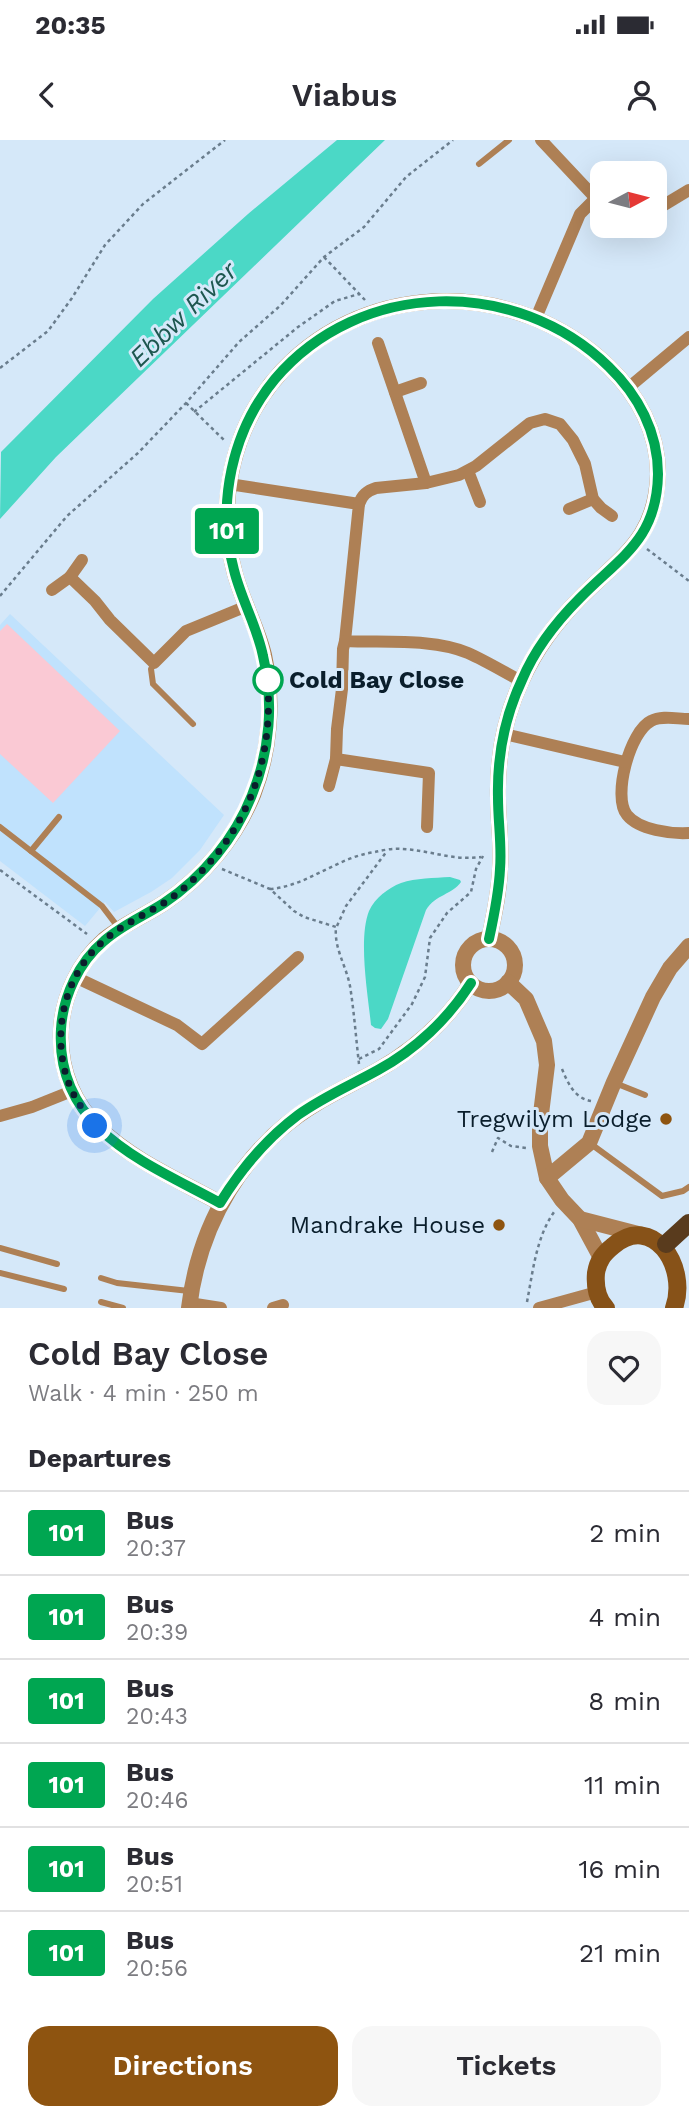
<!DOCTYPE html>
<meta charset="utf-8">
<style>
body{margin:0;font-family:"Work Sans",sans-serif;background:#f7f7f7;color:#2b2b33;height:100vh;display:flex;flex-direction:column;font-size:26px;white-space:nowrap}
*{box-sizing:border-box;margin:0}
p{font-size:23px;color:#7c7c81}
.icon{flex:none;width:38px;height:38px;fill:none;stroke:currentColor;stroke-width:2;stroke-linecap:round;stroke-linejoin:round}
.map{position:relative;height:1168px;overflow:hidden}
.side{display:flex;flex-direction:column;background:#fff;flex:1}
.side>*{flex:none}
.badge{padding:0 14px;border-radius:5px;font-size:24px;line-height:46px}
.needle{width:46px;rotate:83deg}
.controls{position:absolute;left:590px;top:21px;display:grid;gap:14px}
.controls a{display:grid;place-items:center;width:77px;height:77px;border-radius:14px;background:#fff;box-shadow:0 7px 28px #0002;font-size:35px}
.you{position:absolute;width:35px;height:35px;margin:-18px;border:5px solid #fff;border-radius:50%;background:#1a73e8;box-shadow:0 0 0 10px #1a73e833}
.map>.badge{position:absolute;translate:-50% -50%;box-shadow:0 0 0 4px #fff}
h2{padding:0 28px;font-size:26px;line-height:63px}
.round{display:grid;place-items:center;flex:none;width:74px;height:74px;border-radius:21px;background:#f7f7f7}
.summary{display:flex;align-items:center;justify-content:space-between;height:119px;padding:0 28px}
h1{font-size:33px;font-weight:600;line-height:52px}
.cta{display:flex;gap:14px;margin-top:auto;padding:14px 28px}
.cta a{flex:1;height:80px;border-radius:21px;background:#8e5410;color:#fff;font-size:28px;font-weight:600;line-height:80px;text-align:center}
.cta a+a{background:#f7f7f7;color:#2b2b33}
ul{padding:0;list-style:none}
li{display:flex;align-items:center;gap:21px;height:84px;padding:0 28px;border-top:2px solid #e1e1e2}
li div{flex:1}
li b{display:block;font-size:26px}
li em{font-style:normal}
li .badge{min-width:77px;font-weight:700;text-align:center}
.status{display:flex;justify-content:space-between;align-items:center;height:49px;padding:0 35px;background:#fff;direction:ltr}
.status svg{height:19px;fill:currentColor}
header{display:flex;justify-content:space-between;align-items:center;height:91px;padding:0 28px;background:#fff;font-size:32px;font-weight:600}
.map>svg:first-child{display:block}
</style>
<div class="status"><b>20:35</b><svg viewBox="0 0 49 12"><path d="M0 12V9h3v3zM5 12V6h3v6zM10 12V3h3v9zM15 12V0h3v12zM26 1h20v11H26zM47 4h2v5h-2z"/></svg></div>
<header><svg class="icon" aria-label="back" viewBox="0 0 24 24"><path d="M15 5l-7 7 7 7"/></svg>Viabus<svg class="icon" aria-label="person" viewBox="0 0 24 24"><circle cx="12" cy="8" r="4"/><path d="M4 21q1-7 8-7t8 7"/></svg></header>
<div class="map">
<svg width="689" height="1168" viewBox="0 0 689 1168">
<rect width="100%" height="100%" fill="#d5e8f9"/>
<polygon fill="#c0e2fd" points="10,474 224,675 200,710 172,738 151,752 114,772 105,762 85,786 0,721 0,485"/>
<polygon fill="#fac9d4" points="7,484 120,591 53,663 0,614 0,491"/>
<g fill="#4bd8c6">
<polygon points="337,0 385,0 56,317 0,379 1,312 153,159 248,74"/>
<path d="M450,737l10,3 1,2c-9,13 -25,12 -35,28l-38,109 -7,10 -6,-1 -4,-3c-3,-30 -13,-86 -2,-114 6,-13 19,-23 32,-28 15,-5 33,-5 49,-6z"/>
</g>
<g fill="none" stroke-linecap="round" stroke-linejoin="round">
<g stroke="#6a7d8d" stroke-width="2.5" stroke-dasharray="3.5 3.5" stroke-linecap="butt">
<polyline points="324,117 365,160"/>
<polyline points="0,228 48,191 72,158 105,105 143,64 225,0"/>
<polyline points="186,263 224,300"/>
<polyline points="194,272 298,187 335,161 359,154"/>
<polyline points="647,409 689,441"/>
<polyline points="0,456 67,376 138,313 186,263 239,202 281,165 324,117 364,87 406,37 453,0"/>
<path d="M222,729l48,20 24,22 10,6 32,10c-2,22 10,38 14,59 4,25 6,52 9,78"/>
<polyline points="0,730 87,794"/>
<path d="M270,749c38,-3 67,-32 105,-37 8,-2 19,-4 27,-3 28,1 50,12 79,8"/>
<polyline points="337,786 346,766 387,711"/>
<polyline points="359,919 379,909 412,864 425,837 430,798 447,773 471,752 476,729 483,716"/>
<path d="M562,929c6,14 12,29 29,32"/>
<polyline points="492,1012 498,998 511,1006 526,1008"/>
<path d="M527,1162c6,-31 9,-64 27,-90"/>
</g>
<g stroke="#ae8055" stroke-width="6">
<polyline points="479,24 509,0"/>
<polyline points="154,523 151,529 153,544 193,584"/>
<polyline points="0,687 102,766 118,787"/>
<polyline points="31,711 59,677"/>
<polyline points="615,943 645,955"/>
<polyline points="591,1004 662,1056 683,1051 689,1047"/>
<polyline points="0,1108 57,1124"/>
<polyline points="0,1133 64,1149"/>
<polyline points="101,1138 117,1143 189,1151"/>
<polyline points="101,1162 123,1168"/>
</g>
<g stroke="#ae8055" stroke-width="12">
<polyline points="541,0 602,65"/>
<polyline points="654,71 689,50"/>
<polyline points="536,178 580,74 595,59"/>
<polyline points="378,203 426,343"/>
<polyline points="628,248 689,197"/>
<polyline points="395,252 421,243"/>
<polyline points="468,331 480,362"/>
<path d="M229,344l130,20 -14,137c38,2 88,-3 123,12 18,8 36,19 53,28"/>
<path d="M359,364c3,-9 8,-13 17,-16l50,-5 33,-8 17,-9 54,-43 15,-4 15,5 13,16 12,24 8,35 8,9 11,8"/>
<polyline points="569,369 593,359"/>
<polyline points="70,437 95,461 110,480 154,523 186,491 247,466"/>
<polyline points="52,450 70,437 82,420"/>
<path d="M689,579c-12,0 -27,-4 -38,2 -21,10 -39,76 -24,94 12,15 44,19 62,18"/>
<polyline points="504,594 625,622"/>
<polyline points="336,619 429,633 427,687"/>
<polyline points="329,646 336,619 337,589 342,549 343,509 345,501"/>
<polyline points="75,837 177,885 202,904 298,817"/>
<polyline points="0,976 32,967 72,951"/>
<polyline points="189,1163 221,1168"/>
<polyline points="273,1168 283,1165"/>
<polyline points="539,1168 597,1152"/>
</g>
<g stroke="#ae8055" stroke-width="16">
<circle cx="489" cy="825" r="26"/>
<polyline points="508,842 526,859 544,901 547,925 540,982 540,1006 547,1038 562,1060 580,1079 601,1118"/>
<polyline points="547,1038 589,1003 614,942 653,857 670,828 689,806"/>
<path d="M220,1063c-74,-41 -164,-73 -159,-174 2,-33 18,-67 43,-89 18,-15 40,-24 60,-37 39,-26 71,-65 89,-108 17,-44 21,-93 11,-140 -7,-29 -23,-56 -30,-85 -18,-69 -1,-146 48,-199 86,-93 237,-92 327,-4 29,28 49,65 49,107 -2,66 -38,83 -78,124 -24,24 -44,51 -58,82 -17,36 -25,78 -24,118 0,24 4,47 2,71 -1,24 -6,47 -11,70"/>
<polyline points="580,1079 642,1095"/>
<path d="M189,1168c10,-84 54,-161 128,-205 20,-12 41,-22 61,-33 37,-21 70,-51 93,-87"/>
</g>
<path stroke="#875218" stroke-width="18" d="M606,1168c-10,-10 -11,-23 -10,-35 2,-12 7,-19 17,-27 39,-34 76,20 61,62"/>
<polyline stroke="#593b1d" stroke-width="18" points="666,1104 689,1083"/>
</g>
<g fill="none" stroke-linecap="round" stroke-linejoin="round">
<defs>
<path id="line" d="M471,843c-23,36 -56,67 -93,87 -27,15 -55,27 -80,45 -32,24 -57,54 -78,88 -73,-40 -165,-73 -159,-174 2,-33 18,-67 43,-88 18,-16 40,-25 60,-38 39,-26 71,-65 88,-108 18,-44 22,-93 11,-139 -6,-30 -22,-57 -29,-86 -18,-66 -2,-139 41,-191 85,-100 241,-103 334,-12 29,28 49,65 49,107 -1,66 -38,83 -78,124 -24,24 -45,51 -58,82 -17,36 -25,78 -24,118 0,24 4,47 2,71 -1,23 -6,47 -11,70"/>
</defs>
<use href="#line" stroke="#fff" stroke-width="16"/>
<use href="#line" stroke="#00a651" stroke-width="10"/>
<path stroke="#0a1e2c" stroke-width="7" stroke-dasharray="0 12.6" d="M95,986c-8,-11 -17,-22 -23,-35 -22,-48 -11,-111 28,-147 18,-17 41,-27 62,-40 18,-11 34,-26 48,-42 46,-52 64,-118 57,-187l1,5"/>
</g>
<circle fill="#fff" stroke="#00a651" stroke-width="3.5" cx="268" cy="540" r="14"/>
<g fill="#8e5410" stroke="#d5e8f9" stroke-width="2.5">
<circle cx="666" cy="979" r="7"/>
<circle cx="499" cy="1085" r="7"/>
</g>
<g text-anchor="middle" dominant-baseline="central" stroke-width="6" stroke-linejoin="round" paint-order="stroke">
<g font-size="24" font-weight="bold" fill="#0a1e2c" stroke="#d5e8f9" text-anchor="start">
<text x="289" y="540">Cold Bay Close</text>
</g>
<g font-size="24" fill="#0a1e2c" stroke="#d5e8f9" text-anchor="end">
<text x="652" y="979">Tregwilym Lodge</text>
<text x="485" y="1085">Mandrake House</text>
</g>
<g font-size="26" font-style="italic" fill="#1d574f" stroke="#d5e8f9">
<text transform="translate(183 174) rotate(-44)">Ebbw River</text>
</g>
</g>
</svg>
<div class="controls">
<a><svg class="needle" viewBox="-14 -14 28 28"><path d="M0-13l5 13h-10z" fill="#e53935"/><path d="M0 13l5-13h-10z" fill="#7c7c81"/></svg></a>
</div>
<div class="you" style="left:95px;top:986px"></div>
<b class="badge" style="left:227px;top:391px;background:#00a651;color:#fff">101</b>
</div>
<section class="side">
<div class="summary"><div><h1>Cold Bay Close</h1><p>Walk · 4 min · 250 m</p></div><a class="round"><svg class="icon" aria-label="heart" viewBox="0 0 24 24"><path d="M12 20l-8-8c-3-5 5-10 8-4 3-6 11-1 8 4z"/></svg></a></div>
<h2>Departures</h2>
<ul>
<li><span class="badge" style="background:#00a651;color:#fff">101</span><div><b>Bus</b><p>20:37</p></div><em>2 min</em></li>
<li><span class="badge" style="background:#00a651;color:#fff">101</span><div><b>Bus</b><p>20:39</p></div><em>4 min</em></li>
<li><span class="badge" style="background:#00a651;color:#fff">101</span><div><b>Bus</b><p>20:43</p></div><em>8 min</em></li>
<li><span class="badge" style="background:#00a651;color:#fff">101</span><div><b>Bus</b><p>20:46</p></div><em>11 min</em></li>
<li><span class="badge" style="background:#00a651;color:#fff">101</span><div><b>Bus</b><p>20:51</p></div><em>16 min</em></li>
<li><span class="badge" style="background:#00a651;color:#fff">101</span><div><b>Bus</b><p>20:56</p></div><em>21 min</em></li>
</ul>
<div class="cta"><a>Directions</a><a>Tickets</a></div>
</section>
